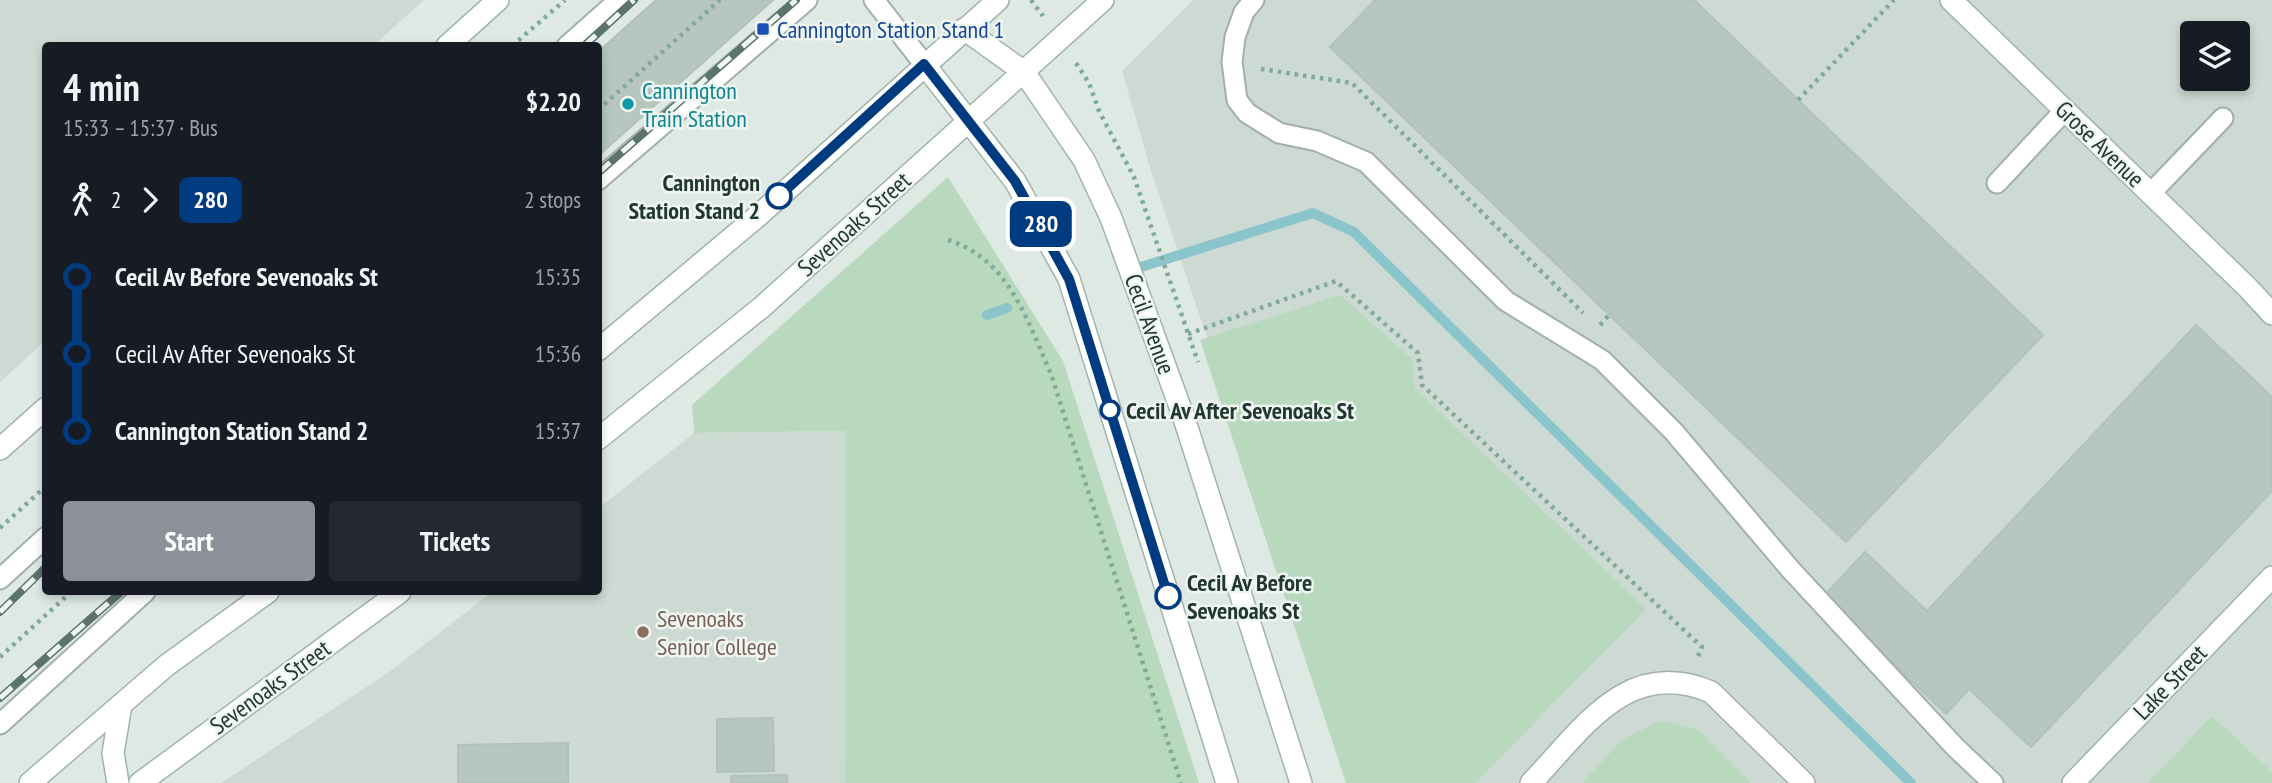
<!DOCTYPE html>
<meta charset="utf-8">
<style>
body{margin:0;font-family:"PT Sans Narrow",sans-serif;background:#242831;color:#f1f3f6;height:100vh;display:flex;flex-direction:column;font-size:26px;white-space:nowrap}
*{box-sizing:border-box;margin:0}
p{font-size:23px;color:#9ea1a6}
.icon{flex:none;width:38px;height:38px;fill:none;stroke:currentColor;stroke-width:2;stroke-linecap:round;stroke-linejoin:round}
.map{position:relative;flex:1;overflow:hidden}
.panel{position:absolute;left:42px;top:42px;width:560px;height:553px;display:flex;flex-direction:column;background:#171b24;border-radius:7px;box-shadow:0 4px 10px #0003}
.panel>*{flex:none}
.badge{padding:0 14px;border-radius:10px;font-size:24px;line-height:46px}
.fabs{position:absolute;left:2180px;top:21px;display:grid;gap:14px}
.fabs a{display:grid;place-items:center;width:70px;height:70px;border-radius:7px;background:#171b24;box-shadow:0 4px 10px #0003;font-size:35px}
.map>.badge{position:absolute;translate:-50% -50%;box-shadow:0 0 0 4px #fff}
.legs{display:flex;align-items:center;gap:10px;height:77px;padding:0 21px;font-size:23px}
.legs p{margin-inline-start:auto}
.head{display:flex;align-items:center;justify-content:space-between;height:119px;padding:0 21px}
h1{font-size:38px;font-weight:600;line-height:52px}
.cta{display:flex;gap:14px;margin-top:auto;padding:14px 21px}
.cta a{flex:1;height:80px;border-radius:7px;background:#8c9099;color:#fff;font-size:28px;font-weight:600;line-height:80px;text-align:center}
.cta a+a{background:#242831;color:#f1f3f6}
ul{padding:0 21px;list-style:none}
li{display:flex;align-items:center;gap:24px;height:77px;font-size:26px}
li i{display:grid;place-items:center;width:10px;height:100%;margin:0 9px;background:currentColor}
li i::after{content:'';width:18px;height:18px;margin:-9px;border:5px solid;border-radius:50%;background:#171b24}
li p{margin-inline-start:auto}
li:first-child i{background:linear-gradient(#0000 50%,currentColor 0)}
li:last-child i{background:linear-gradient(currentColor 50%,#0000 0)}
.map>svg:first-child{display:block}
</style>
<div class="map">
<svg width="2272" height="783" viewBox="0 0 2272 783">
<rect width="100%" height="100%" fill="#dfe9e4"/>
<g fill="#cdd9d3" fill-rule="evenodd">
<polygon points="0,0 424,0 374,45 46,46 45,341 0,382"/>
<path d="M1193,0h1079v783h-915l-205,-609 -30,-103zM2193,33h45v46h-45z"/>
<polygon points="846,431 845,783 221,783 389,672 492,592 598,592 599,508 694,433"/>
</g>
<g fill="#b9d9bf">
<polygon points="948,177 1063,361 1199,783 845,783 846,431 694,433 692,405"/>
<polygon points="1340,295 1412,359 1415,388 1646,609 1475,783 1346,783 1200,340"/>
<polygon points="2212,716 2272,772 2272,783 2148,783"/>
<polygon points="1661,720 1699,730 1752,783 1582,783 1623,739"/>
</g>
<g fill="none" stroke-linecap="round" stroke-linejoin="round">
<g stroke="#8ac5cb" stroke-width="10">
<polyline points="1141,267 1313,213 1354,232 1911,783"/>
<polyline points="987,315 1007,308"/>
</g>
</g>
<g fill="#b7c6bf" stroke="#b2c2ba" stroke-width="2">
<polygon points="656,0 773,0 598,156 598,52"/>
<polygon points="1375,0 1694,0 2043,335 1846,542 1330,47"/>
<polygon points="2196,325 2272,397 2272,491 2031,747 1969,689 1946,714 1823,597 1865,552 1927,611"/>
<polygon points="773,718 774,771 717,772 717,719"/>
<polygon points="568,743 568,783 458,783 458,745"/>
<polygon points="787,775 787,783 731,783 731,776"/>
</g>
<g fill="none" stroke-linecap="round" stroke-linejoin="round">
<defs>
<g id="lane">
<polyline points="874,0 924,64"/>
<polyline points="1254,0 1244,12 1235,37 1232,62 1237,100 1247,113 1279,133 1317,141 1366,162 1506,301 1602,360 1674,432 1790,569 1955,747 1993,783"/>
<polyline points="567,46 619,0"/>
<polyline points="598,180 807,0"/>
<polyline points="1997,183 2065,110"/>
<polyline points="2151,193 2223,118"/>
<polyline points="0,579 46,537"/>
<polyline points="0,724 145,592"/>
</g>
<path id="street" d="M1531,783c51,-53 96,-127 180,-91l93,91"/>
<g id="secondary">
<polyline points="1951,0 2248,288 2272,314"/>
<polyline points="964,29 1024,72 1084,160 1111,218 1183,415 1301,783"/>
<polyline points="447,46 498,0"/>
<polyline points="924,64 1015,181 1069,279 1227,783"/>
<polyline points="598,350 759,215 998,0"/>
<polyline points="598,439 762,307 1103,0"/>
<polyline points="0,449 46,408"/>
<polyline points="30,783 167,665 268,592"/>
<polyline points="118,783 113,753 121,705"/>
<polyline points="140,783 400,592"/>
<polyline points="2073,783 2272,577"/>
</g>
</defs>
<use href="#lane" stroke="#a2b0aa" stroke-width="23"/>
<use href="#street" stroke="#a2b0aa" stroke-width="24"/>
<use href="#secondary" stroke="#9fb4ab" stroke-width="24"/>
<g stroke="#81aa9b" stroke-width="4.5" stroke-dasharray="3.5 5" stroke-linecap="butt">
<polyline points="1031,0 1043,16"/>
<polyline points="512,46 565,0"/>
<polyline points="1076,63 1089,83 1099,111 1134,177 1198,362"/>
<polyline points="1261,69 1352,83 1583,313"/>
<polyline points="1798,100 1894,0"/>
<polyline points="598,110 720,0"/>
<path d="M948,240c61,19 79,80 103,134l130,409"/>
<polyline points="1600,325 1609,315"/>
<polyline points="1188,334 1336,281 1418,353 1422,385 1702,647 1697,659"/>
<polyline points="0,528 46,486"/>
<polyline points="0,657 71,592"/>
</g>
<use href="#lane" stroke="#fff" stroke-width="19"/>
<use href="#street" stroke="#fff" stroke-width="21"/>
<use href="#secondary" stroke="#fff" stroke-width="21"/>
<defs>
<g id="rail">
<polyline points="584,46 634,0"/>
<polyline points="598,173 796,0"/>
<polyline points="0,612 46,567"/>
<polyline points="0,698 121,592"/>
</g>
</defs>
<use href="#rail" stroke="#5b736b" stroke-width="8"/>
<use href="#rail" stroke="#eff6f2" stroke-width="5" stroke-dasharray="16" stroke-linecap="butt"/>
</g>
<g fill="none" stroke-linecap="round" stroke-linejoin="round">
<defs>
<polyline id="line-1" points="779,196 924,64 1015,181 1069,279 1168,596"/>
</defs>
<use href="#line-1" stroke="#fff" stroke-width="16"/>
<use href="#line-1" stroke="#003b80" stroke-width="10"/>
</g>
<rect fill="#1a4fb4" stroke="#eff6f2" stroke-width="2.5" x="756" y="22" width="14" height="14" rx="3.5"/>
<circle fill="#0f9aa8" stroke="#eff6f2" stroke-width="2.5" cx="628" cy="104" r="7"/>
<g fill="#fff" stroke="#003b80" stroke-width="3.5">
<circle cx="779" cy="196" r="12"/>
<circle cx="1110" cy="410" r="9"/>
<circle cx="1168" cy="596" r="12"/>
</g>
<circle fill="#8d6e63" stroke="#eff6f2" stroke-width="2.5" cx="643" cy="632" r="7"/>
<g text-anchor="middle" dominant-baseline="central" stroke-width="5" stroke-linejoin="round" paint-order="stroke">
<g font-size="24" fill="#164399" stroke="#eff6f2" text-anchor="start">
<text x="777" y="29">Cannington Station Stand 1</text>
</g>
<g font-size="24" fill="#0d838f" stroke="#eff6f2" text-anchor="start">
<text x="642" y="90">Cannington<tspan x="642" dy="28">Train Station</tspan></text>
</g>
<g font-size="24" fill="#213730" stroke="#eff6f2">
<text transform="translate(2100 144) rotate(44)">Grose Avenue</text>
<text transform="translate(854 224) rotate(-42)">Sevenoaks Street</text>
<text transform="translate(1150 324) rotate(70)">Cecil Avenue</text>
<text transform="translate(2170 682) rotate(-46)">Lake Street</text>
<text transform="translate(270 687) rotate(-36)">Sevenoaks Street</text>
</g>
<g font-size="24" font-weight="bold" fill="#213730" stroke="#eff6f2" text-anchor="start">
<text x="760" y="182" text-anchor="end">Cannington<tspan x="760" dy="28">Station Stand 2</tspan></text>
<text x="1126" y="410">Cecil Av After Sevenoaks St</text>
<text x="1187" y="582">Cecil Av Before<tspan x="1187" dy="28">Sevenoaks St</tspan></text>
</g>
<g font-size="24" fill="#785e54" stroke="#eff6f2" text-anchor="start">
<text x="657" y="618">Sevenoaks<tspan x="657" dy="28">Senior College</tspan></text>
</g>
</g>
</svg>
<div class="fabs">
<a><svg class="icon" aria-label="layers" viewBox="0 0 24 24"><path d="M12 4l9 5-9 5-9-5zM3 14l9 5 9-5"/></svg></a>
</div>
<b class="badge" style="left:1041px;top:224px;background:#003b80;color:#fff">280</b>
<section class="panel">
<div class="head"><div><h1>4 min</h1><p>15:33 – 15:37 · Bus</p></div><b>$2.20</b></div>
<div class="legs"><svg class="icon" aria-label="walk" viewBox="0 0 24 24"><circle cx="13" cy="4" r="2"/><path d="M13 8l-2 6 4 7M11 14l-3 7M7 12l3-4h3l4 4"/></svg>2<svg class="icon" aria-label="forward" viewBox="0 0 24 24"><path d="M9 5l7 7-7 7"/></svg><b class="badge" style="background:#003b80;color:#fff">280</b><p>2 stops</p></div>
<ul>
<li><i style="color:#003b80"></i><b>Cecil Av Before Sevenoaks St</b><p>15:35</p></li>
<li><i style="color:#003b80"></i><span>Cecil Av After Sevenoaks St</span><p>15:36</p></li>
<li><i style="color:#003b80"></i><b>Cannington Station Stand 2</b><p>15:37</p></li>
</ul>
<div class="cta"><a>Start</a><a>Tickets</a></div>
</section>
</div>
